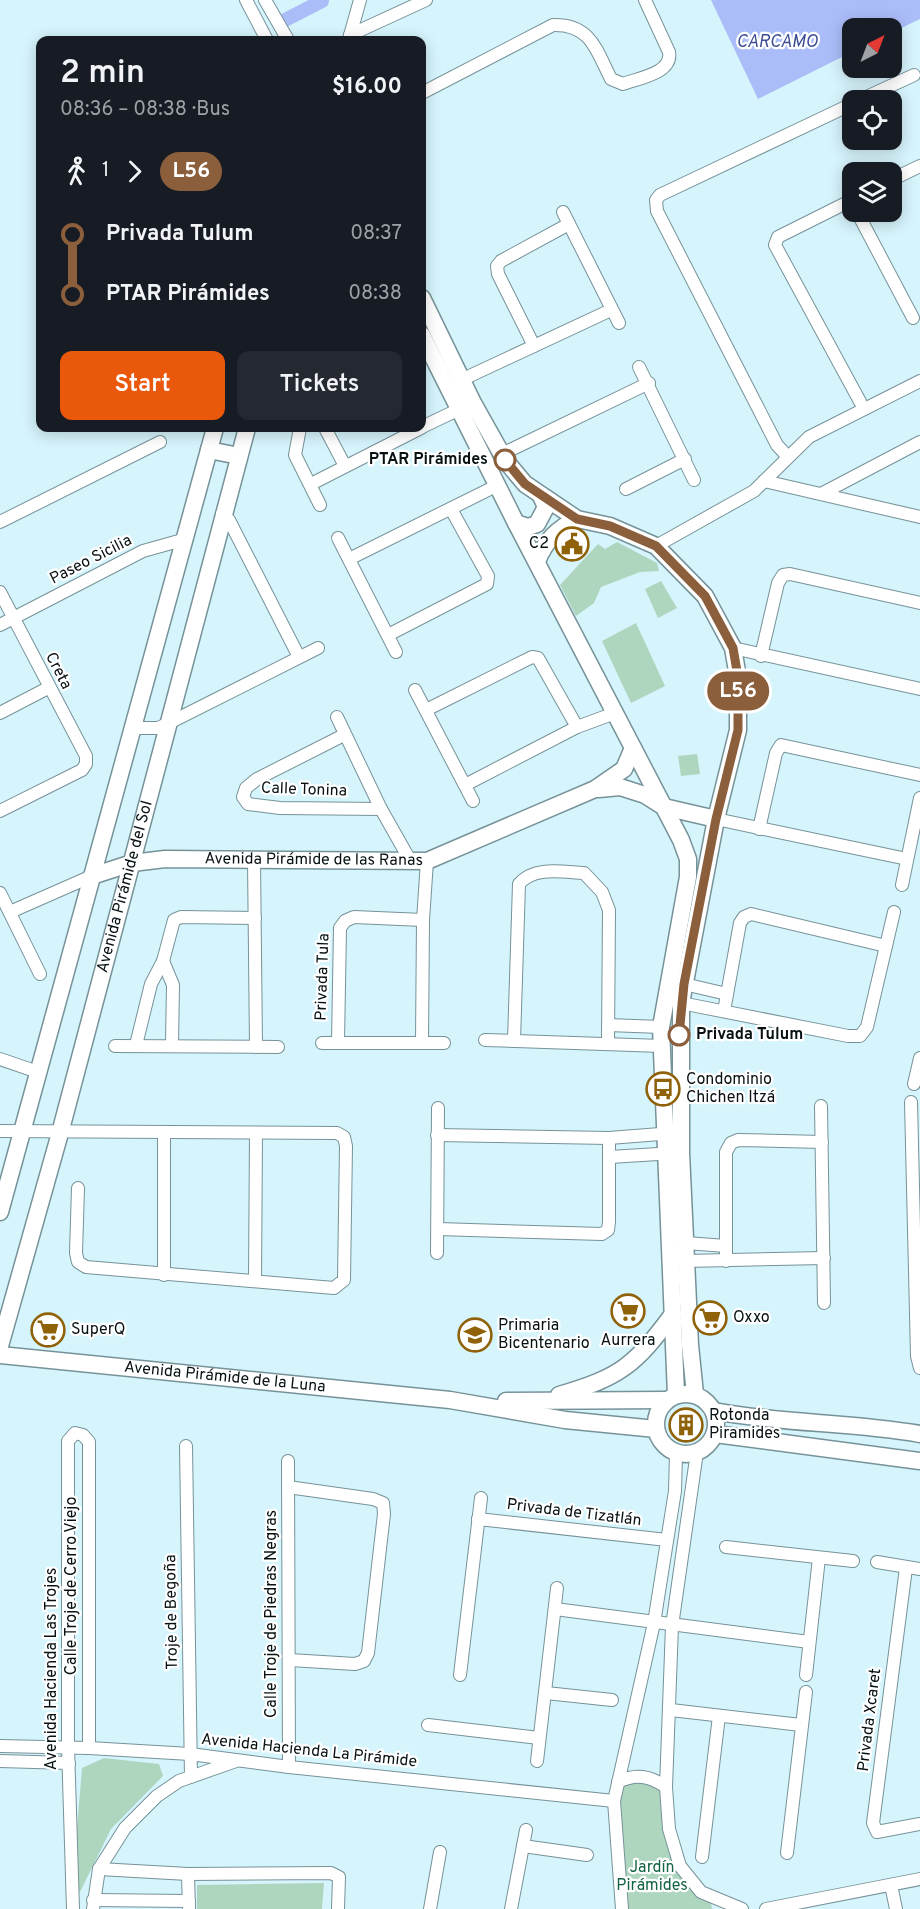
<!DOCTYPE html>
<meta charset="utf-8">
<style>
body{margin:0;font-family:Overpass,sans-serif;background:#242831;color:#f1f3f6;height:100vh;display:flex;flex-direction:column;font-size:22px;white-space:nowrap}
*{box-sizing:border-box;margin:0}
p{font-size:20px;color:#9ea1a6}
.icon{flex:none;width:33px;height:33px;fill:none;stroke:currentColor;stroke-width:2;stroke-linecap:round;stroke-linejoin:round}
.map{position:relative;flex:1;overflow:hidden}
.side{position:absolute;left:36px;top:36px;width:390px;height:396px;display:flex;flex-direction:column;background:#171b24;border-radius:12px;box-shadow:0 3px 15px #0003}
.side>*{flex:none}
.badge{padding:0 12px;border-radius:20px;font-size:21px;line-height:39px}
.needle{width:39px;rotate:42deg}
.fabs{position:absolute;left:842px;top:18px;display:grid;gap:12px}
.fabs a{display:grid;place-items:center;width:60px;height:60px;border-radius:12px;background:#171b24;box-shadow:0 3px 15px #0003;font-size:30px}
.map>.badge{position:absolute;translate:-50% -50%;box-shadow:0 0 0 3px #fff}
.legs{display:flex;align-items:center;gap:9px;height:66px;padding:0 24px;font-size:20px}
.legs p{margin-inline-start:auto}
.summary{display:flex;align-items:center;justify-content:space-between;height:102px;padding:0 24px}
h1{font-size:33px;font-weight:600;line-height:45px}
.primary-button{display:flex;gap:12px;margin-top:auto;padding:12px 24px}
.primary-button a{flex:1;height:69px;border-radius:12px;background:#ea580c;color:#fff;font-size:24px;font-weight:600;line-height:69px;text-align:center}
.primary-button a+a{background:#242831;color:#f1f3f6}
ul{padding:0 24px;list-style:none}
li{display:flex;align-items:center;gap:21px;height:60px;font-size:22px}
li i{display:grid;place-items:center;width:9px;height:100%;margin:0 8px;background:currentColor}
li i::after{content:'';width:15px;height:15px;margin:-8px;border:4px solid;border-radius:50%;background:#171b24}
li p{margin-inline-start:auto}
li:first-child i{background:linear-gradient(#0000 50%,currentColor 0)}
li:last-child i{background:linear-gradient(currentColor 50%,#0000 0)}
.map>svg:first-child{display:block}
</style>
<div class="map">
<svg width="920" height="1909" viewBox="0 0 920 1909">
<rect width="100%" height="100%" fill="#d6f4fc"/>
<g fill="#aed6bf">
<polygon points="617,542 657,563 659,571 640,572 601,587 594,603 576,616 560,585 598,544 605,549"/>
<polygon points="661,581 677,608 658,618 645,589"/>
<polygon points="636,623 665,686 631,703 602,641"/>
<polygon points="697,754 700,774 681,776 678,756"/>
<polygon points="104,1758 159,1764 163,1776 111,1829 80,1892 72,1890 82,1768"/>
<polygon points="629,1776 666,1787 680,1866 710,1897 712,1909 622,1909 618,1782"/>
<polygon points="324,1883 322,1909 197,1909 197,1885"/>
</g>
<polygon fill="#abbdf9" points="711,0 920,0 920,19 891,33 891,28 852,28 852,52 758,99"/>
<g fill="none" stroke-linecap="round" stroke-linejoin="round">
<polyline stroke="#abbdf9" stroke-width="14" points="285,20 322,1"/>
<defs>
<g id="street">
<polyline points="246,0 267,40"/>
<polyline points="265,0 288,40"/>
<polyline points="350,35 426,0"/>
<polyline points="349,39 360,0"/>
<path d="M422,93l131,-68c38,-1 43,25 58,54l12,5c16,-6 50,-11 46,-32l-24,-52"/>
<polyline points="860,100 914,75"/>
<polyline points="891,180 920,166"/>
<polyline points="852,200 778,237 775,245 864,409"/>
<polyline points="563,212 619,323"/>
<polyline points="857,212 913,318"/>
<polyline points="534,346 498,274 497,266 501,261 569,224"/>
<polyline points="639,367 694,480"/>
<polyline points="461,380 611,310"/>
<polyline points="422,427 466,406"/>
<polyline points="300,428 295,455 320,505"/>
<polyline points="325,428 345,466"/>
<polyline points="502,454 649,383"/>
<polyline points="788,457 777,445 657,211 656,200 660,195 852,104"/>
<polyline points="764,481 920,517"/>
<polyline points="311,484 421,428"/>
<polyline points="626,489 685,459"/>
<polyline points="821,494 920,442"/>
<polyline points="222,514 229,520 299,657"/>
<polyline points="0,522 160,442"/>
<polyline points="338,538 396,652"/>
<polyline points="656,546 754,491 809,437 920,381"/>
<polyline points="349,559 498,485"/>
<polyline points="0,592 86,756 86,764 82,770 0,811"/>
<polyline points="0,625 143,551 186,539"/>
<polyline points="388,635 487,584 488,576 451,509"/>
<polyline points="733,648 920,689"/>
<polyline points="761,656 778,583 783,575 790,574 920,603"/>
<polyline points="415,690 473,801"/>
<polyline points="426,710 532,657 538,658 577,727"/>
<polyline points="0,713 48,688"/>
<polyline points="337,717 381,809 411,862"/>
<polyline points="132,728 158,728 169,723 318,648"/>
<polyline points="344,735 257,779 246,788 243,797 248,804 280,808 381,809"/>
<polyline points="465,785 577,727 615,713"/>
<polyline points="716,819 907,859"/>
<polyline points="759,829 776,753 781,745 920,775"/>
<polyline points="254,860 256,1047"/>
<polyline points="902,885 920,798"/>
<polyline points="0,893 40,974"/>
<polyline points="10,912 92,876"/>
<polyline points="163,961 173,985 172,1044"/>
<polyline points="684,984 727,994"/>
<polyline points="681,1003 848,1036 860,1036 867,1027 894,912"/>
<polyline points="724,1011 740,923 744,917 751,914 886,946"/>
<polyline points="608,1025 661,1027"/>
<polyline points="485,1040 662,1046"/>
<path d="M514,1041l5,-157c15,-18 43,-12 65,-11l18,19 7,18 -1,134"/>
<polyline points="338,1042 340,928 345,921 354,917 423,920"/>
<polyline points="422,1042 423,920 427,861"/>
<polyline points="322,1043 444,1043"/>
<polyline points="136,1045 151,984 163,961 174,920 181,917 255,918"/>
<polyline points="115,1046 278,1047"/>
<polyline points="0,1059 38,1072"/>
<polyline points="914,1084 920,1058"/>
<polyline points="911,1102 917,1356 920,1368"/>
<polyline points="821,1106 824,1303"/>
<polyline points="0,1131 337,1133 344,1137 346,1146 344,1280 334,1288 86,1267 78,1262 76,1253 78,1188"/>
<polyline points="164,1134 164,1275"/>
<polyline points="437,1135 609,1138 673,1133"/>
<polyline points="610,1157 674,1153"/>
<polyline points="438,1229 602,1234 608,1230 609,1222 609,1138"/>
<polyline points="686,1243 726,1246"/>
<polyline points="437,1253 438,1108"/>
<polyline points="686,1261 824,1258"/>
<polyline points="726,1261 726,1152 731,1143 738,1140 822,1142"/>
<polyline points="255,1281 256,1133"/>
<polyline points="186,1446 191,1777"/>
<polyline points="697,1452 672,1626 666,1787 669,1829 680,1866 701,1892 742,1909"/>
<polyline points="288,1461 289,1767"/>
<polyline points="288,1487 373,1499 383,1503 384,1514 368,1653 364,1661 355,1664 290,1660"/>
<polyline points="478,1519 667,1540"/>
<polyline points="726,1547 853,1561"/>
<polyline points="877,1562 920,1569"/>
<polyline points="906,1568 873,1823 877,1832 920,1824"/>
<polyline points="555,1609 809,1642"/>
<polyline points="460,1675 481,1498"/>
<polyline points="806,1675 819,1558"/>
<polyline points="546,1693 612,1700"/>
<polyline points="671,1710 801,1725"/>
<polyline points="428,1725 539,1738"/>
<polyline points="0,1746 89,1748 190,1754 289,1767 614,1801"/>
<polyline points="0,1761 69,1763"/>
<polyline points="537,1761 557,1588"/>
<path d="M618,1782c18,-9 32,-6 48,5"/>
<polyline points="523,1846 587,1855"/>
<polyline points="787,1853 806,1692"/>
<polyline points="702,1857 719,1716"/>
<polyline points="99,1869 188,1874 331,1873 339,1877 338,1909"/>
<polyline points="188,1874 189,1909"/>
<polyline points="891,1885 896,1909"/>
<polyline points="93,1900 189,1901"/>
<polyline points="73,1909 68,1747 68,1441 75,1433 83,1435 89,1442 89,1748"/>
<polyline points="93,1909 99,1869 125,1828 157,1796 179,1781 236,1761"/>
<polyline points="430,1909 440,1852"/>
<polyline points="511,1909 526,1830"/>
<polyline points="622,1909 614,1801 654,1623 675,1491 676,1453"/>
<polyline points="766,1909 920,1879"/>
</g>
<g id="secondary">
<polyline points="422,298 473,403 505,460 525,484 577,519 610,526 656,546 705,596 733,648 738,677 738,730 716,819 681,1003 681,1153 690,1345 695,1394"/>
<polyline points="422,335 516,523 681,840 688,859 688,877 661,1027 676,1395"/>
<polyline points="209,450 239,456"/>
<polyline points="516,523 528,527 537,524 546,507 541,496"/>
<path d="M537,561c9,-21 20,-32 40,-42"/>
<polyline points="599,789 620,787 645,795 664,807 716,819"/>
<path id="s1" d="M92,876l40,-13 33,-4 262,2 168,-72 29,-20 9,-21"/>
<polyline points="0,1212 215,428"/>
<path id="s2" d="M0,1346l60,-213 187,-705"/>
<path id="s3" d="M0,1355l450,45 115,20 91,9"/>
<circle cx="686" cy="1424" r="30"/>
<path d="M559,1395c62,-18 76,-30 114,-81"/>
<polyline points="506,1401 667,1400"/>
<path d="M714,1411c68,13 138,11 206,23"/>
<polyline points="715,1434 920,1461"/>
</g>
</defs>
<use href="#street" stroke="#769299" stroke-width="14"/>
<use href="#secondary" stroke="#769299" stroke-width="19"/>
<use href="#street" stroke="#fff" stroke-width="12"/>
<use href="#secondary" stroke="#fff" stroke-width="16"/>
</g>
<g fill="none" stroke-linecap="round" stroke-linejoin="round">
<defs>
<polyline id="line-1" points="505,460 525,484 577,519 610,526 656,546 705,596 733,648 738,677 738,730 716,819 684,984 679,1035"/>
</defs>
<use href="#line-1" stroke="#fff" stroke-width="14"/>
<use href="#line-1" stroke="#8b5e3c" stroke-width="9"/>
</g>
<defs>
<symbol id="civic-ring" viewBox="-11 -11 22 22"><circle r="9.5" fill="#fff" stroke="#8f6209" stroke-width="1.5"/><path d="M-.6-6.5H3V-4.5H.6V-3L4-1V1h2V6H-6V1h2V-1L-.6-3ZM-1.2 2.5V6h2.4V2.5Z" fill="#8f6209"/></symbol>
<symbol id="bus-ring" viewBox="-11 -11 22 22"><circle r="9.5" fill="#fff" stroke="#8f6209" stroke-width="1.5"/><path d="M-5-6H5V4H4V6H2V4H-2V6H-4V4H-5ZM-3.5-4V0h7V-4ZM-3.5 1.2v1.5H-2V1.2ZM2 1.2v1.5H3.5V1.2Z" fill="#8f6209"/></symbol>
<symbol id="supermarket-ring" viewBox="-11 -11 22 22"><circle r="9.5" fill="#fff" stroke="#8f6209" stroke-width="1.5"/><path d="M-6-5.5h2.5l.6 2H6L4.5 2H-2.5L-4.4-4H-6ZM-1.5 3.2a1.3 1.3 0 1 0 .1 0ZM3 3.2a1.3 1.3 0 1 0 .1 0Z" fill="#8f6209"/></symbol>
<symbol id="school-ring" viewBox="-11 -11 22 22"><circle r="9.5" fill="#fff" stroke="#8f6209" stroke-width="1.5"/><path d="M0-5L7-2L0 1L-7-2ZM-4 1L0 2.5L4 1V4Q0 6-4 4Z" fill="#8f6209"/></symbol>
<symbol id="building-ring" viewBox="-11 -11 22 22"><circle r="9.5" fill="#fff" stroke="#8f6209" stroke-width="1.5"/><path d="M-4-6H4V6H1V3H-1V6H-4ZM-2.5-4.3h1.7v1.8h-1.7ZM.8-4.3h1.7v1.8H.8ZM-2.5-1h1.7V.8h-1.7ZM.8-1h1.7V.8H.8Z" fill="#8f6209"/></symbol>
</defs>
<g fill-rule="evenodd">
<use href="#civic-ring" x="553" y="525" width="38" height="38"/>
<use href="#bus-ring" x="644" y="1070" width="38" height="38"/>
<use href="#supermarket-ring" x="609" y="1292" width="38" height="38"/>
<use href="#supermarket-ring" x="691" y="1299" width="38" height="38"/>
<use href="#supermarket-ring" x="29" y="1311" width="38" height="38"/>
<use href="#school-ring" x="456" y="1316" width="38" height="38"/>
<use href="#building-ring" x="667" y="1406" width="38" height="38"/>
</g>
<g fill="#fff" stroke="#8b5e3c" stroke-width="3">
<circle cx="505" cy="460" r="10"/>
<circle cx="679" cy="1035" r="10"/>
</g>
<g text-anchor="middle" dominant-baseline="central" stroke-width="4.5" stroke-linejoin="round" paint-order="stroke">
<g font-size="16" font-weight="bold" fill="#071114" stroke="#fff" text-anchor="end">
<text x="488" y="460">PTAR Pirámides</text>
<text x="696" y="1035" text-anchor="start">Privada Tulum</text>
</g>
<g font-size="16" fill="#071114" stroke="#fff" text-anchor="start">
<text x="549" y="544" text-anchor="end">C2</text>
<text x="686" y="1080">Condominio<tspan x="686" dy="18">Chichen Itzá</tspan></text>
<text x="733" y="1318">Oxxo</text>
<text x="498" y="1326">Primaria<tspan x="498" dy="18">Bicentenario</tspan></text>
<text x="71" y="1330">SuperQ</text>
<text x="628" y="1341" text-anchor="middle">Aurrera</text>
<text x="709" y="1416">Rotonda<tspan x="709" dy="18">Piramides</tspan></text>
</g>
<g font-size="16" fill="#071114" stroke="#fff">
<text transform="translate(91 560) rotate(-27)">Paseo Sicilia</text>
<text transform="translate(58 671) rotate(63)">Creta</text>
<text transform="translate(304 790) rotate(2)">Calle Tonina</text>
<text stroke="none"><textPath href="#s1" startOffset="224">Avenida Pirámide de las Ranas</textPath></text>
<text stroke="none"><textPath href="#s2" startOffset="476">Avenida Pirámide del Sol</textPath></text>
<text transform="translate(323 977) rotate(-88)">Privada Tula</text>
<text stroke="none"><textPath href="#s3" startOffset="226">Avenida Pirámide de la Luna</textPath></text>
<text transform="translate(574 1513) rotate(7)">Privada de Tizatlán</text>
<text transform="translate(72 1586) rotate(-90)">Calle Troje de Cerro Viejo</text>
<text transform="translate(172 1612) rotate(-91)">Troje de Begoña</text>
<text transform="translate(272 1614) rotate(-90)">Calle Troje de Piedras Negras</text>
<text transform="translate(52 1669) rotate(-90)">Avenida Hacienda Las Trojes</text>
<text transform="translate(870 1720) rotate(-83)">Privada Xcaret</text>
<text transform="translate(309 1751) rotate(6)">Avenida Hacienda La Pirámide</text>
</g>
<g font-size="16" fill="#116341" stroke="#fff">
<text x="652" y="1868">Jardín<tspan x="652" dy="18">Pirámides</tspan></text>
</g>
<g font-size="18" font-style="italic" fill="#3e4e94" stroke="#fff">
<text x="777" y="42">CARCAMO</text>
</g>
</g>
</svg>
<div class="fabs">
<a><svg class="needle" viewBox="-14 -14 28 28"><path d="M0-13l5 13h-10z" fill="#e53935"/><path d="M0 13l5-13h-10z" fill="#9ea1a6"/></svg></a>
<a><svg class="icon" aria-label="locate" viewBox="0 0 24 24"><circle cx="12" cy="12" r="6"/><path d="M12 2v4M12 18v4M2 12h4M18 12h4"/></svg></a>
<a><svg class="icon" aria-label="layers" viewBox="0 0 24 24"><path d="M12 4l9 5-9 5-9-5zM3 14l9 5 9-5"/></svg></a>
</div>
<b class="badge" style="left:738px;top:691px;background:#8b5e3c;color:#fff">L56</b>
<section class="side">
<div class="summary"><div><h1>2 min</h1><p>08:36 – 08:38 · Bus</p></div><b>$16.00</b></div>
<div class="legs"><svg class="icon" aria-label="walk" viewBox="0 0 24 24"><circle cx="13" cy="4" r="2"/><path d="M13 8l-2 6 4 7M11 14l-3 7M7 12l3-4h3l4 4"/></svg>1<svg class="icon" aria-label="forward" viewBox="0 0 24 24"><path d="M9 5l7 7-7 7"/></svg><b class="badge" style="background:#8b5e3c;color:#fff">L56</b></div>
<ul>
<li><i style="color:#8b5e3c"></i><b>Privada Tulum</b><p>08:37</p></li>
<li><i style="color:#8b5e3c"></i><b>PTAR Pirámides</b><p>08:38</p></li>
</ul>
<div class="primary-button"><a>Start</a><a>Tickets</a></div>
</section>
</div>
